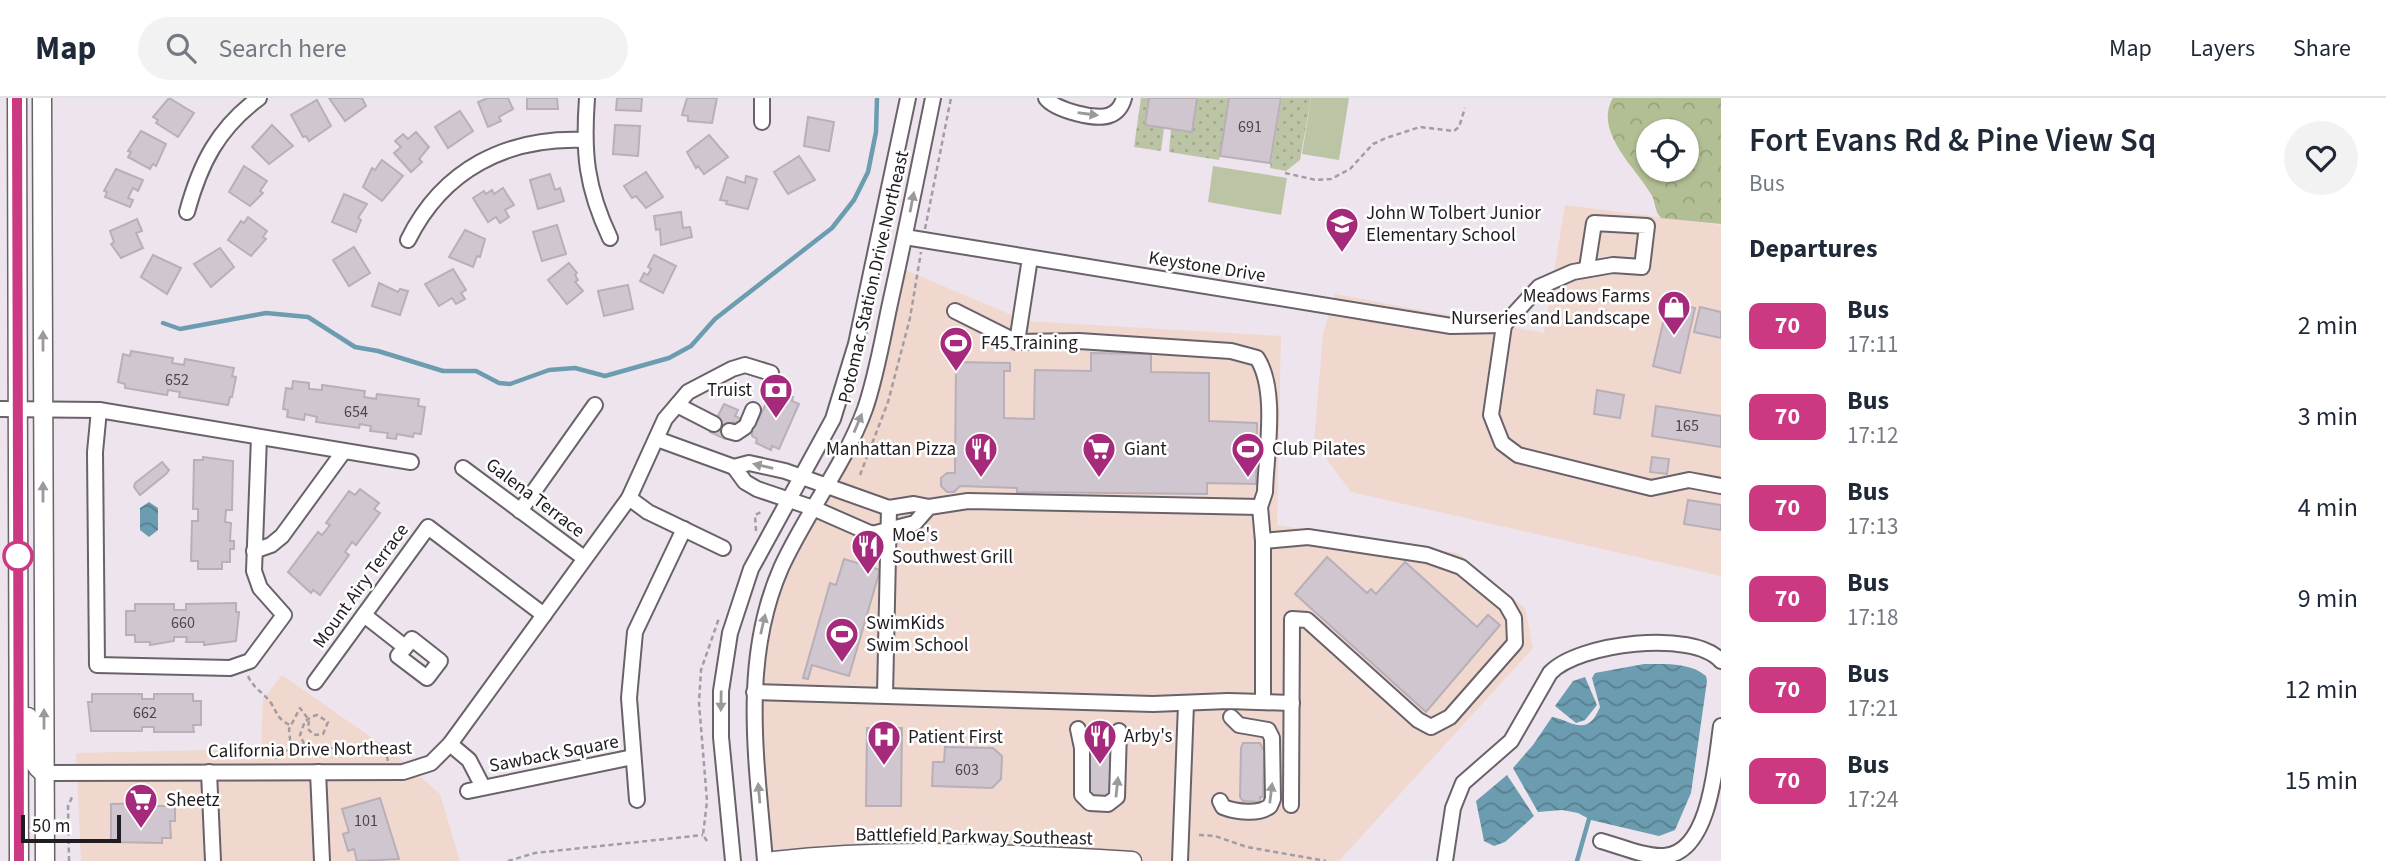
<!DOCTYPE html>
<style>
body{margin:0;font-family:"Source Sans 3",sans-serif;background:#f2f2f3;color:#1f2937;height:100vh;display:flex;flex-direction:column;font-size:26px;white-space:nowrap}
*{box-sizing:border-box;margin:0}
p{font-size:23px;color:#747a83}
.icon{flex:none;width:38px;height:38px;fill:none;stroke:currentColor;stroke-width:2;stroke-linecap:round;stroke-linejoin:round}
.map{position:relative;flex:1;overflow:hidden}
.drawer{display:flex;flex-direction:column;background:#fff;width:665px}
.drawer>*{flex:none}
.badge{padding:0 14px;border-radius:10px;font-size:24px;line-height:46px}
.fabs{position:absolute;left:1636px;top:21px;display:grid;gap:14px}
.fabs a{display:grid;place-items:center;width:63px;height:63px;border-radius:50%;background:#fff;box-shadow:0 2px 5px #0004;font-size:35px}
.scale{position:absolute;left:21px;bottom:18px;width:100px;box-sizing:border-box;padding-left:7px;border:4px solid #201d20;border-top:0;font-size:19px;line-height:24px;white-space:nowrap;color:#201d20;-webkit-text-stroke:5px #fff;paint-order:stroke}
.map>.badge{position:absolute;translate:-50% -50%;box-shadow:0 0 0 4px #fff}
h2{padding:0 28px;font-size:26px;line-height:63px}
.round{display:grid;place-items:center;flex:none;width:74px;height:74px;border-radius:37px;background:#f2f2f3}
.overview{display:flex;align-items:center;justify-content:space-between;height:119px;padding:0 28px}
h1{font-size:33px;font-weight:600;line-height:52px}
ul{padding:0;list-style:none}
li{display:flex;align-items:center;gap:21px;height:91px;padding:0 28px}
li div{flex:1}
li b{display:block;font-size:26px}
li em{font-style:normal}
li .badge{min-width:77px;font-weight:700;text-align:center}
header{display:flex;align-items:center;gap:42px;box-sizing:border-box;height:98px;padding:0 35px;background:#fff;border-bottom:2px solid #e0e1e3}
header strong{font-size:33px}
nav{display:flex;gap:38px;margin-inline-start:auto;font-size:24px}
.search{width:490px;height:63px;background:#f2f2f3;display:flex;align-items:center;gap:18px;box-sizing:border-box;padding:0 24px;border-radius:38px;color:#747a83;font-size:26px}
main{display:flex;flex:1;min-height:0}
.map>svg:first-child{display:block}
</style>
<header>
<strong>Map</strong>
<div class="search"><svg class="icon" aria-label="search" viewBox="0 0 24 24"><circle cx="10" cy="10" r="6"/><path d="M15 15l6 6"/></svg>Search here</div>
<nav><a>Map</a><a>Layers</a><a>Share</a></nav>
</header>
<main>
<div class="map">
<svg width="1721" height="763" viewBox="0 0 1721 763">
<defs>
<pattern id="grass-dots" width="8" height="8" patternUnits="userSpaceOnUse" patternTransform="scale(1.75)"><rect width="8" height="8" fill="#bcc4a6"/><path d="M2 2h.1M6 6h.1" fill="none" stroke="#a1a88f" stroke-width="1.8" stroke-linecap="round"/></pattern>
<pattern id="forest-crowns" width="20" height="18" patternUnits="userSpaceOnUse" patternTransform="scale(1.75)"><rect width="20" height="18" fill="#b2be93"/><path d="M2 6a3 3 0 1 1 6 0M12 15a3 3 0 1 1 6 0" fill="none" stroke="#99a37e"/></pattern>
<pattern id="water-waves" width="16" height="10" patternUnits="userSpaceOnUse" patternTransform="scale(1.75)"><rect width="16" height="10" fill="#6c9cb0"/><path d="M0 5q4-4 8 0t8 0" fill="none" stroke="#587f8f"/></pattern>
</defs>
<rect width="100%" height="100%" fill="#eee4ed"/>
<g fill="#f0d8ce">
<polygon points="1565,107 1721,127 1721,478 1351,394 1314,344 1323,236 1335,196 1544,235"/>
<polygon points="898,169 1026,223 1281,238 1277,427 1458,455 1525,510 1533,550 1339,763 765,763 753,638 775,506 797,437 829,386 877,266"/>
<polygon points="282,577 395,656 440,696 460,763 81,763 76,655 261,651 263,602"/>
</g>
<g fill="url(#grass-dots)">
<polygon points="1141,0 1149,0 1164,30 1161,53 1134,49"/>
<polygon points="1197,0 1229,0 1219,62 1169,54 1171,31 1192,34"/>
<polygon points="1282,0 1311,0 1300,62 1286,73 1270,70"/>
</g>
<path fill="url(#forest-crowns)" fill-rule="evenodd" d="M1613,0h108v126l-60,-6c-7,-7 -5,-16 -10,-24 -15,-26 -58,-63 -38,-96zM1648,33h39v39h-39z"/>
<g fill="#bcc4a6">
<polygon points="1311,0 1349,0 1339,62 1302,56"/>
<polygon points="1213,68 1287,80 1281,117 1208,104"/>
</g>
<g fill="url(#water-waves)">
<polygon points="149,404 158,410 158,432 149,439 140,432 140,410"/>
<path d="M1644,566c20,0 46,-2 62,12l1,5 -16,112 -16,37 -16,6 -68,-16 -13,-7 -16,-3 -24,2 -25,-44 20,-23 19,-28c19,3 35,22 48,-10l-8,-29 3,-5z"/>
<polygon points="1585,579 1597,607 1585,622 1576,625 1555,608 1573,583"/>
<polygon points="1507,677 1534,718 1505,744 1494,748 1484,743 1476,703"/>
</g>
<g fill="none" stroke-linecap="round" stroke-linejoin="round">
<g stroke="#6c9cb0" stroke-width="4.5">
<polyline points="163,225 180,231 266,215 308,219 355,249 378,253 443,273 476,273 499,285 510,286 549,272 575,270 605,278 669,260 691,248 715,221 832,130 854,102 868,74 876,34 877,0"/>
<polyline points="1577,763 1589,721"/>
</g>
</g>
<g fill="#d0c6cf" stroke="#b8afb8" stroke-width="2">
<polygon points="169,0 194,15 178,39 156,25 158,22 153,19"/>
<polygon points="329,0 362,0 366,8 345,23"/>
<polygon points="488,0 508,0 513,11 499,19 501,23 488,29 478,4"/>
<polygon points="527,0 557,0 558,11 527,11"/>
<polygon points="617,0 642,0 641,13 616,12"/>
<polygon points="687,0 717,0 712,25 688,23 688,18 682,17"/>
<polygon points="1149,0 1197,0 1192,34 1145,27"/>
<polygon points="1229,0 1281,0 1270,65 1220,58"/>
<polygon points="317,2 331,28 309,43 306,38 303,39 291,17"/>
<polygon points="460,13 473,33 448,50 435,29"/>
<polygon points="808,19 834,24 829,53 804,48"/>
<polygon points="272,27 293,48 269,66 252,49"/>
<polygon points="615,27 640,28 638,58 613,56"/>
<polygon points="141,33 166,46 156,68 153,66 150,71 128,59 131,54 128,53"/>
<polygon points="416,34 429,49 419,61 422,64 411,74 394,55 401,49 395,43 403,36 408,41"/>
<polygon points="709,37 728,59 704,76 698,68 696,70 687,54"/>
<polygon points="799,58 815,82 788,96 774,74"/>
<polygon points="382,62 403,78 382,103 363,89 372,70 375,72"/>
<polygon points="244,68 267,83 260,93 263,95 250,108 229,94"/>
<polygon points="116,71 143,82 138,93 133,90 128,100 133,102 130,109 105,99 107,94 104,93"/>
<polygon points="646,74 663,99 646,110 636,98 632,100 624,88"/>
<polygon points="550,76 555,92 560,90 564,103 538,111 530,82"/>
<polygon points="746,78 757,81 748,111 726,106 727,103 720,102 727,79 745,85"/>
<polygon points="503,90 514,107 505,112 509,119 500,125 496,119 488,124 473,100 484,93 486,96 492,92 494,96"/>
<polygon points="344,96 367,106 358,120 361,122 356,134 332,124"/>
<polygon points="681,114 683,130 690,129 692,139 661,147 660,131 656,132 654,118"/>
<polygon points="248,119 267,133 263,139 266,141 251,158 228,142 241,123 244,125"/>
<polygon points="137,121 142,133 136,135 143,150 121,160 111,146 114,144 110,133"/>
<polygon points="557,127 566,156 542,163 533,134"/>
<polygon points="465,132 485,141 480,159 477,158 473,169 449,159"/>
<polygon points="354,149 370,175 349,188 333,162"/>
<polygon points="220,150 234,169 211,189 194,166"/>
<polygon points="153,157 181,170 167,196 141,179"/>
<polygon points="654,157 676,168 663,195 640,183 644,175 648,177 651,171 648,169"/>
<polygon points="569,165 577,175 575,177 578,182 575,184 583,193 567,206 548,182"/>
<polygon points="453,171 466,192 461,195 465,201 456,206 452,200 439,208 425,186"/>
<polygon points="379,185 398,194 400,191 408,193 400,217 372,208"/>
<polygon points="628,187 633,211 604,218 598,193"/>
<polygon points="1668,204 1695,210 1680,275 1653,268"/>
<polygon points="1700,209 1721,214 1721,240 1694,234"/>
<polygon points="131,253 173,260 172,265 184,267 185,261 234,270 232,278 236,279 232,299 230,299 228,307 179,299 180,294 168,292 167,297 125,290 125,286 118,284 123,256 130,258"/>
<polygon points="1091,255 1151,256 1151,274 1209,275 1209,323 1257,325 1256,386 1207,385 1207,396 1017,394 1017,390 960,388 954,394 947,394 941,388 941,380 947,375 955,375 956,264 1010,265 1010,273 1004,273 1004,320 1034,321 1035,272 1091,273"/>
<polygon points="293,283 309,285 309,291 322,292 322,287 365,293 364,299 376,301 377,296 419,301 418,308 425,309 421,336 414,335 413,339 397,336 396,341 387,340 388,335 370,333 371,328 360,326 359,330 316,324 317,319 305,316 304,322 287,319 288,312 283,311 286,290 292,291"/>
<polygon points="1597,292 1624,297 1620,320 1594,316"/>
<polygon points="772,293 793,299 792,303 799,306 779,351 772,348 771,352 756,345 757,341 752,338 752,333 733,324 725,341 710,334 724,306 738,312 735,318 755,328"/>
<polygon points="1656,308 1721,318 1721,349 1652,338"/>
<polygon points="203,359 233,363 232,412 226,412 225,424 231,425 230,443 234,443 234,451 230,451 230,464 222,464 222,471 198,471 198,463 191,463 192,423 198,423 198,411 193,411 194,362 203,362"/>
<polygon points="1652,359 1669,361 1667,376 1650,374"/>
<polygon points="162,364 169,372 166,376 140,397 134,389 135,385"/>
<polygon points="360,391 379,405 374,411 380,415 356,447 352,444 345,454 349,457 320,497 313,492 311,495 288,474 318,434 322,437 330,427 326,425 349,393 355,397"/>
<polygon points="1688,402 1721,407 1721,432 1684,426"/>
<polygon points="1327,459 1367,495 1371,491 1376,496 1405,464 1477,529 1488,517 1500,527 1426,614 1295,496"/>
<polygon points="844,461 880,472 849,578 812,567 808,581 803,580 830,485 836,487"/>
<polygon points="236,505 236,514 239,514 236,543 204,547 204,544 186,544 187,539 174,539 174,543 150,547 150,544 135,544 135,537 126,537 126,513 135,513 135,506 174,506 174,512 186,512 186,506"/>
<polygon points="92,596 142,596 142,601 154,601 154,596 193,596 193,603 201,603 201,627 193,627 194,634 154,634 154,629 142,629 142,633 91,633 88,604 92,604"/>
<polygon points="867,630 902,630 901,708 866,708"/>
<polygon points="1087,643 1111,643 1111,699 1088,699"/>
<polygon points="1243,645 1260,645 1263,651 1276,651 1276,661 1264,661 1263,699 1260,699 1260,704 1243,703 1240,699 1241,650"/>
<polygon points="945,649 993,650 1002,658 1001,681 992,690 932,688 933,664 944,664"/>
<polygon points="380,700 399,761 357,763 354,751 348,753 343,736 349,734 342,711"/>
<polygon points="151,705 151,708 175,708 175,723 170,723 171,740 162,740 162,745 111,744 111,706"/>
</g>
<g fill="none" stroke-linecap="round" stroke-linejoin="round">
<defs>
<g id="minor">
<path d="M587,0c-4,55 -1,89 23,140"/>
<polyline points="762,0 762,24"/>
<path d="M1046,0c9,12 51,23 64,17 8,-3 12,-10 14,-17"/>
<path d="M187,114c13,-48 31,-84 72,-114"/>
<polyline points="905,139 1451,228 1504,227"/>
<path d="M408,142c35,-71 99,-103 176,-100"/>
<polyline points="1587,170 1594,125 1647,128 1642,169 1613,167 1573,174 1539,189 1504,227 1491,317 1502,345 1518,357 1651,390 1689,382 1721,388"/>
<path d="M955,213l62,31 62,-1 152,10 26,7c21,32 9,96 8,134l-5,15 3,34v161"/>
<polyline points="1017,244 1030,160"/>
<polyline points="677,307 714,326"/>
<polyline points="0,311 99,312 411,364"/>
<polyline points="99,312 95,354 97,567 230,570 250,563 284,517 260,490 254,473 259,339"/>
<polyline points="748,324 753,312"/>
<polyline points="729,333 736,335 745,329"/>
<polyline points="657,341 734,369"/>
<polyline points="463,370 584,460"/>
<polyline points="629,400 648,414 723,450"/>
<polyline points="929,409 915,425 872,436 813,410 757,391 745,384 734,369 749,365 785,373 889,410 914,406 929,409 968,403 1260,409"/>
<polyline points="520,413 595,307"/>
<polyline points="1263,443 1308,439 1427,457 1461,469 1506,506 1514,520 1515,545 1450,619 1431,629 1418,622 1307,522 1292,521 1291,707"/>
<polyline points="254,453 271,447 282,438 344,353"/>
<polyline points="364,517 405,549"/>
<polygon points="412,541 440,563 427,580 398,558"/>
<polyline points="315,584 428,429 544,517"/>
<polyline points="754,594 1153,606 1228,603 1292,605"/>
<polyline points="885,597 889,410"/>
<polyline points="1078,631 1082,650 1082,697 1090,705 1108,706 1117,699 1119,633"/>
<polyline points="450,646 469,662 483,689"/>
<polyline points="209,674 213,763"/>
<polyline points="318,674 322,763"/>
<polyline points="45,675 403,674 431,665 450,646 629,400 665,321 677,307 688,294 732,271 745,267 771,275"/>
<polyline points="468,693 633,659"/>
<polyline points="637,702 629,600 635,534 684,431"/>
<path d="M1220,703l3,6c13,5 36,8 47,-1l3,-7 -1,-61 -4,-8 -29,-5 -8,-8"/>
<path d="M1601,743c19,5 43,16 63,15 47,-3 52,-96 57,-130"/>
<polyline points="733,763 721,639 721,593 730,535 751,471 833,321 856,246 908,0"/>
<path d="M765,763c-8,-98 -25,-199 16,-293 25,-55 63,-102 84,-159 13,-38 19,-80 28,-119 14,-64 27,-128 40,-192"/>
<polyline points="1180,763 1186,606"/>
<path d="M1445,763l8,-53 10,-25 48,-42 39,-68c28,-30 143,-44 171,-12"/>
</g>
<g id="major">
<polyline points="17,0 19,763"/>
<polyline points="42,0 45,763"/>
<path d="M28,619c1,18 -1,48 17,56"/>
<path d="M774,763c118,-14 239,-7 358,0"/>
</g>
</defs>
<use href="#minor" stroke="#6a626a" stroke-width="18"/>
<use href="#major" stroke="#6a626a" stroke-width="21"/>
<g stroke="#a39ca3" stroke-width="2.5" stroke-dasharray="5 3.5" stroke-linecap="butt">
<polyline points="1285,75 1316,82 1331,81 1350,71 1373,46 1386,40 1420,29 1454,33 1459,29 1465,10"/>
<polyline points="925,131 951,0"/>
<polyline points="860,377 888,304 910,220 921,154"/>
<polyline points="756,433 755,417 761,414"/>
<path d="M248,578c5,12 16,17 23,27 7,11 6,16 19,22"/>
<path d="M291,651l-2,-20 11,-21 9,12 -1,9 6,6 9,-1 5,-12 -11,-7c-5,1 -8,4 -12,6l-5,14 6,13"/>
<polyline points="276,661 277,653 337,650 339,647 358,651 377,646 385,651 388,663"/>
<polyline points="1199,737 1215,738 1247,749 1326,763"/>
<polyline points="707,743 703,737 707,703 699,605 701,572 719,520"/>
<polyline points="69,763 68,708 73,697"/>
<polyline points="508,763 535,755 703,737"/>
</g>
<use href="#minor" stroke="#fff" stroke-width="14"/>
<use href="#major" stroke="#fff" stroke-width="18"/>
</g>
<defs><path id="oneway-solid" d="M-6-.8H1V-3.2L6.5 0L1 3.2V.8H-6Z" transform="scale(1.75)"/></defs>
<g fill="#9b999b">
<use href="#oneway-solid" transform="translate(1088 16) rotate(8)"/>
<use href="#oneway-solid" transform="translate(912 104) rotate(-79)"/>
<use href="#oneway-solid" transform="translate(43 243) rotate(-90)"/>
<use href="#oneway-solid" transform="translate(858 325) rotate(-67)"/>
<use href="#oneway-solid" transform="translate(763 368) rotate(-167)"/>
<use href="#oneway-solid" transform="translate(43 394) rotate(-90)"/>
<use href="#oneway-solid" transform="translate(763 526) rotate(-77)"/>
<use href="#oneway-solid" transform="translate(721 603) rotate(91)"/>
<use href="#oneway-solid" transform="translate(44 621) rotate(-90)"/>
<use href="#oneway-solid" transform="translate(1117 689) rotate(-84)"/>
<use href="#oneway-solid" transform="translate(759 695) rotate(-95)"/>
<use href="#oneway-solid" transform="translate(1271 695) rotate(-83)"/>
</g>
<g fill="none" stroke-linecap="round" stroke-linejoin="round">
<defs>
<polyline id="line" points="17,0 19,763"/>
</defs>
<use href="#line" stroke="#fff" stroke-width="16"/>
<use href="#line" stroke="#cd3883" stroke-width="10"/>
</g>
<defs>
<symbol id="school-pin" viewBox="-11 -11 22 30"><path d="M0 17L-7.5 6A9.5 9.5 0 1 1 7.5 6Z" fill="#a62a7c" stroke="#fff"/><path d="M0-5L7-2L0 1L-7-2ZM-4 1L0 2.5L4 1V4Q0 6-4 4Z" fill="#fff"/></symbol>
<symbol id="shop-pin" viewBox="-11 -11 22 30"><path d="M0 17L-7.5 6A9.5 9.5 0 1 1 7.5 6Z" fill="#a62a7c" stroke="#fff"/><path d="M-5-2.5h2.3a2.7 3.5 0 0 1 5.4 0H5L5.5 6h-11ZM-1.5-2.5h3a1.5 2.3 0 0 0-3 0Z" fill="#fff"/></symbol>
<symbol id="stadium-pin" viewBox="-11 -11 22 30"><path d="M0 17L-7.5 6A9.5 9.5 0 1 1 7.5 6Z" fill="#a62a7c" stroke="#fff"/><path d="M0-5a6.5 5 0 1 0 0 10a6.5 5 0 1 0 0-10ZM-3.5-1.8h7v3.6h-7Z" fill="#fff"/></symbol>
<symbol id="bank-pin" viewBox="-11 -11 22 30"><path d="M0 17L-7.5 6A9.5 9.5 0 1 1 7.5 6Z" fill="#a62a7c" stroke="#fff"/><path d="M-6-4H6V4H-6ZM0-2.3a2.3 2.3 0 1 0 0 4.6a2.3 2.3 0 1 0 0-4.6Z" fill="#fff"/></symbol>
<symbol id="restaurant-pin" viewBox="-11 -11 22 30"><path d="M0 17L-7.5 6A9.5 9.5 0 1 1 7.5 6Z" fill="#a62a7c" stroke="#fff"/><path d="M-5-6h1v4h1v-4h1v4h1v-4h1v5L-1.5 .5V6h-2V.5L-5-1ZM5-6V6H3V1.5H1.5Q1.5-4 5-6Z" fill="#fff"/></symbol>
<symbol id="supermarket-pin" viewBox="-11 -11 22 30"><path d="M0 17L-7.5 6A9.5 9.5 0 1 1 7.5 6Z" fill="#a62a7c" stroke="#fff"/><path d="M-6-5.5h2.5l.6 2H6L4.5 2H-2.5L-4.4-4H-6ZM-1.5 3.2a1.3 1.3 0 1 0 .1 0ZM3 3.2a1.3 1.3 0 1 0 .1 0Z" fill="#fff"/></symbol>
<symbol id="hospital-pin" viewBox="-11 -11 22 30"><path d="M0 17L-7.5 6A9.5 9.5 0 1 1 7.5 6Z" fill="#a62a7c" stroke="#fff"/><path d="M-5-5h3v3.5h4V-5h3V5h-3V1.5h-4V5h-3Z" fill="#fff"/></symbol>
</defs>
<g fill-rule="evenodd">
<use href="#school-pin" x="1323" y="107" width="38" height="52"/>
<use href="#shop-pin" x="1655" y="190" width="38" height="52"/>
<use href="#stadium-pin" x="937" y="226" width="38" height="52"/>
<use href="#bank-pin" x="757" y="273" width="38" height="52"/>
<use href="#restaurant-pin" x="962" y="332" width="38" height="52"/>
<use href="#supermarket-pin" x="1080" y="332" width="38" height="52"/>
<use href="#stadium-pin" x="1229" y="332" width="38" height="52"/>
<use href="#restaurant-pin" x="849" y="429" width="38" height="52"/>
<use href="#stadium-pin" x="823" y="517" width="38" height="52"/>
<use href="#restaurant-pin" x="1081" y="619" width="38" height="52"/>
<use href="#hospital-pin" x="865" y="620" width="38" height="52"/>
<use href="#supermarket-pin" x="122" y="683" width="38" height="52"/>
</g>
<circle fill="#fff" stroke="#cd3883" stroke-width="3.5" cx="18" cy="458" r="14"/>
<g text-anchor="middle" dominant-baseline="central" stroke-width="5" stroke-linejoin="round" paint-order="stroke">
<g font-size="16" fill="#4c474c">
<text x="1250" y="29">691</text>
<text x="177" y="282">652</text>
<text x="356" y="314">654</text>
<text x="1687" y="328">165</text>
<text x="183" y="525">660</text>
<text x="145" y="615">662</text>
<text x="967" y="672">603</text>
<text x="366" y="723">101</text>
</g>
<g font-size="19" fill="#201d20" stroke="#fff" text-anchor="start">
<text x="1366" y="115">John W Tolbert Junior<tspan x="1366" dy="22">Elementary School</tspan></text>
<text x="1650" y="198" text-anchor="end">Meadows Farms<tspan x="1650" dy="22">Nurseries and Landscape</tspan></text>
<text x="981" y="245">F45 Training</text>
<text x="752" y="292" text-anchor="end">Truist</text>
<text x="956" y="351" text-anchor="end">Manhattan Pizza</text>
<text x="1124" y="351">Giant</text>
<text x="1272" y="351">Club Pilates</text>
<text x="892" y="437">Moe's<tspan x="892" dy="22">Southwest Grill</tspan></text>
<text x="866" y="525">SwimKids<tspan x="866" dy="22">Swim School</tspan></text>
<text x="1124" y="638">Arby's</text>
<text x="908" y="639">Patient First</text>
<text x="166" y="702">Sheetz</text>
</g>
<g font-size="19" fill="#201d20" stroke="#fff">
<text transform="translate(1207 169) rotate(9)">Keystone Drive</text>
<text transform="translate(874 179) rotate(-77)">Potomac Station Drive Northeast</text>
<text transform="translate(535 400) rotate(37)">Galena Terrace</text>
<text transform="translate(361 488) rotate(-54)">Mount Airy Terrace</text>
<text transform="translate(310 652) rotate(-1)">California Drive Northeast</text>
<text transform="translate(554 656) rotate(-11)">Sawback Square</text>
<text transform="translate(974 739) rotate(1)">Battlefield Parkway Southeast</text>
</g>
</g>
</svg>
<div class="fabs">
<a><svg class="icon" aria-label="locate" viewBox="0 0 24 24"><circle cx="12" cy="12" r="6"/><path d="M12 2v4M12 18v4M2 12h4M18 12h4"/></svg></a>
</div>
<div class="scale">50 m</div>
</div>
<section class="drawer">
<div class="overview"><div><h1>Fort Evans Rd &amp; Pine View Sq</h1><p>Bus</p></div><a class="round"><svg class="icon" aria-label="heart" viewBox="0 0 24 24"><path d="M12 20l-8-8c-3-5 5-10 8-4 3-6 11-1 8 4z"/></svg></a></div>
<h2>Departures</h2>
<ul>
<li><span class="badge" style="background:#cd3883;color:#fff">70</span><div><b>Bus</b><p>17:11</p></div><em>2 min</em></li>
<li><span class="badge" style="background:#cd3883;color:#fff">70</span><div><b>Bus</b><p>17:12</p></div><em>3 min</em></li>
<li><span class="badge" style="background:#cd3883;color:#fff">70</span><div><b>Bus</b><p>17:13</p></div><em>4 min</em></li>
<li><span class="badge" style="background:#cd3883;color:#fff">70</span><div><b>Bus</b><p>17:18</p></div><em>9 min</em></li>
<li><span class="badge" style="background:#cd3883;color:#fff">70</span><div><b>Bus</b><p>17:21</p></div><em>12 min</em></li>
<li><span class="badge" style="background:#cd3883;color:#fff">70</span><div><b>Bus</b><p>17:24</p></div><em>15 min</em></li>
</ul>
</section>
</main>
